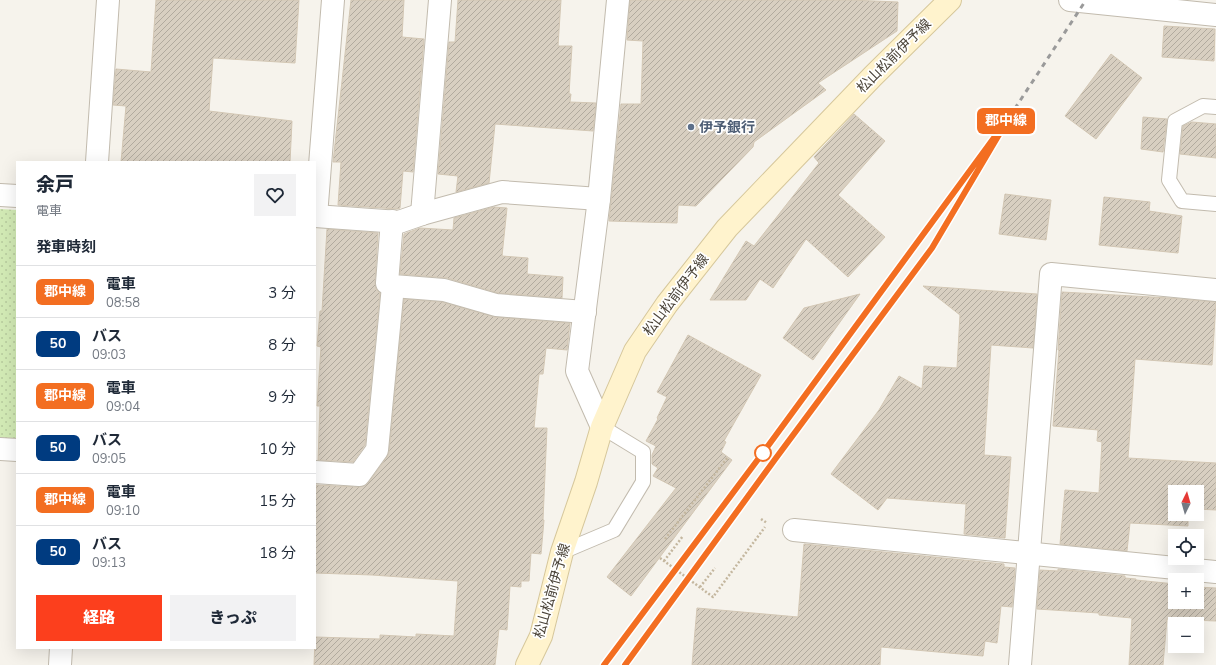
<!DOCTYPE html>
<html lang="ja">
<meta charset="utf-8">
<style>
body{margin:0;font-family:"Nunito Sans","Noto Sans JP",sans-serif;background:#f2f2f3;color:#1f2937;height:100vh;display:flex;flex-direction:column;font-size:15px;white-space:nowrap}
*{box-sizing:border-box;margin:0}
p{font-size:13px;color:#747a83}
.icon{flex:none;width:22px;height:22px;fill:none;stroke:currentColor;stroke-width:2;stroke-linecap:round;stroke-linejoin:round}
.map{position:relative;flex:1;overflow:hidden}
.panel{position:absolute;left:16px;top:161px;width:300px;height:488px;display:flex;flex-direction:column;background:#fff;border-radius:0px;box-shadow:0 4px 16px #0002}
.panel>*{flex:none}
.badge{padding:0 8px;border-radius:6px;font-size:14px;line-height:26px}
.needle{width:26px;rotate:5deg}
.buttons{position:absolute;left:1168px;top:485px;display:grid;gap:8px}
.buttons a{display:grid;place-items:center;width:36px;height:36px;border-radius:0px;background:#fff;box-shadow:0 4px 16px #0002;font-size:20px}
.map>.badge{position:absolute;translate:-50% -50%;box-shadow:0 0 0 2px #fff}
h2{padding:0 20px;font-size:15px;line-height:36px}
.round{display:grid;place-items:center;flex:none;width:42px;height:42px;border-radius:0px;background:#f2f2f3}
.headline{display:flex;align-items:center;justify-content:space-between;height:68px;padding:0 20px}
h1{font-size:19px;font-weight:800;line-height:30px}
.primary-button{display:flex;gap:8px;margin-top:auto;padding:8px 20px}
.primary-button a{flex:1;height:46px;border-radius:0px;background:#fc3f1d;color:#fff;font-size:16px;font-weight:800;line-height:46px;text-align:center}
.primary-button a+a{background:#f2f2f3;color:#1f2937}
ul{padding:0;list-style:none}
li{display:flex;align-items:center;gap:12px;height:52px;padding:0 20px;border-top:1px solid #e0e1e3}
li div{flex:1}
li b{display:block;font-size:15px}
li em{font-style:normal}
li .badge{min-width:44px;font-weight:700;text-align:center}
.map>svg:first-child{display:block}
</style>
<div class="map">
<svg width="1216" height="665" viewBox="0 0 1216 665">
<defs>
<pattern id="park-dots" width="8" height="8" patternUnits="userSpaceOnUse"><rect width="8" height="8" fill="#d2eab5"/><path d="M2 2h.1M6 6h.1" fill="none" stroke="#b6ca9c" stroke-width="1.8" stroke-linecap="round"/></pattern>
<pattern id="building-hatch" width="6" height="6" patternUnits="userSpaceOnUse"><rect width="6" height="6" fill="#d8cfc1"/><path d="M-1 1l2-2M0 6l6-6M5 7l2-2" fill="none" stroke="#b1aa9e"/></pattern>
</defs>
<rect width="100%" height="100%" fill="#f6f3ec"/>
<polygon fill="url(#park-dots)" points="0,209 17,210 17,441 0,440"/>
<g fill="url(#building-hatch)" stroke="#d3c7b4">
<polygon points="156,0 299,0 295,63 213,58 209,111 292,121 290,162 121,162 126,106 113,105 116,69 151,72"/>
<polygon points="351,0 404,0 402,37 424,39 413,172 403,171 400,208 397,209 338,205 341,162 333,162"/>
<polygon points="458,0 561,0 558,46 572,46 569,94 571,94 570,102 596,103 593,131 495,124 489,183 456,192 458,176 438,174 449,42 455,42"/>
<polygon points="630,0 850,0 898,2 897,31 818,83 826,90 754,142 753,147 696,206 678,205 677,223 609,221 621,104 641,104 643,41 627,40"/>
<polygon points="1164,26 1215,29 1214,61 1162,57"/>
<polygon points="1111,54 1142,78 1096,139 1065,116"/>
<polygon points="854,114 885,141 838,195 885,237 848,277 806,239 773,288 760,279 746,300 710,300 746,241 754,246 819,163 814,157"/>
<polygon points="1143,117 1167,119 1163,152 1141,149"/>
<polygon points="1192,122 1216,124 1216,158 1180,154 1183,126"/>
<polygon points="1005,194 1051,200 1046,240 999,234"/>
<polygon points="1104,197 1150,202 1149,211 1182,216 1178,253 1099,245"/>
<polygon points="494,207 507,208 502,256 528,258 527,274 563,277 562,298 498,293 447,278 400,274 404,234 420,228 453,230 454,218"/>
<polygon points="327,229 378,233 375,282 376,289 380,293 365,445 353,462 318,460 320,406 317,406 321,347 317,346 320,311 322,311"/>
<polygon points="923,286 1037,294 1033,348 991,345 984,455 1011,457 1005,538 964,534 966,504 887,498 878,510 831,474 879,410 899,376 922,389 924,366 957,368 960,315"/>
<polygon points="1062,292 1169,298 1216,302 1212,365 1135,359 1128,458 1216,463 1216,510 1197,509 1197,492 1175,492 1175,514 1188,514 1188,526 1130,523 1127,551 1060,544 1065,490 1099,493 1102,442 1097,441 1098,430 1053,426 1059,350 1058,350"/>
<polygon points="860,294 813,360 783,338 804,308"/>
<polygon points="404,299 442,302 495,317 570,323 567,350 546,348 543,374 539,374 534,428 547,428 543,520 544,520 541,554 531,553 529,581 521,581 521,587 510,586 507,630 499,629 495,665 314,665 315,637 380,639 380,635 416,637 416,634 454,636 458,581 372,575 315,573 315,489 316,489 316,485 358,487 364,486 369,482 387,457 389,452"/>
<polygon points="688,335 761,375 724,441 726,442 721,452 732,460 631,596 607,577 676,488 653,476 658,468 652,464 652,455 656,446 646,441 658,419 657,418 667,397 657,392"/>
<polygon points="804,544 1004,564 1004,567 1015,568 1012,607 1001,606 997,643 985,641 983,656 881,647 880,665 692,665 697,608 798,617"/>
<polygon points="1058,569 1125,576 1125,578 1136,579 1136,580 1175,584 1175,602 1197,602 1197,587 1216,588 1216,621 1167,619 1163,665 1129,665 1132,618 1099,615 1099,613 1037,609 1040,570 1058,571"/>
</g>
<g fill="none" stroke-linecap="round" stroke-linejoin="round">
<defs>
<g id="lane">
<polyline points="1216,107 1203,106 1175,121 1169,180 1182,201 1216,204"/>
<polyline points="562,552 614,530 643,482 643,452 602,427"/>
</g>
<g id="street">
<polyline points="1070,0 1216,15"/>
<polyline points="97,162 108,0"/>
<polyline points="0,195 17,196"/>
<polyline points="422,214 440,0"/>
<polyline points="315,216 399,222 422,214 502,192 599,199"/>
<polyline points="316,216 333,0"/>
<polyline points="392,221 387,283 393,286 444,290 496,305 585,312"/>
<polyline points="602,427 577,371 599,199 618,0"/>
<polyline points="0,449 17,450"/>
<polyline points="315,472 359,475 377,450 393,286"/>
<polyline points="794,530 1216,572"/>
<polyline points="60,665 61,648"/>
<polyline points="1020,665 1051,274 1216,290"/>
</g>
<polyline id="secondary" points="527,665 541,636 562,552 586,482 602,427 635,351 667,304 727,228 873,76 950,0"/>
</defs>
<use href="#lane" stroke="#c2bbae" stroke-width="16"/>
<use href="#street" stroke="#c2bbae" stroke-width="24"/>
<use href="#secondary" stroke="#d6c79b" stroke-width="24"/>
<g stroke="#c4b79f" stroke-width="2.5" stroke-dasharray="2 2" stroke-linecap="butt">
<polyline points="761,519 767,523"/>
<polyline points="665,539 728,457"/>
<polyline points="660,558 713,597 765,527"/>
<polyline points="664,561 683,536"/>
<polyline points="700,587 715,568"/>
</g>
<use href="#lane" stroke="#fff" stroke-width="14"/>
<use href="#street" stroke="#fff" stroke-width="22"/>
<use href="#secondary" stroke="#fff3cd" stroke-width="22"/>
<g stroke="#9a9a9a" stroke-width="3" stroke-dasharray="5 5" stroke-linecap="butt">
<polyline points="604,665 765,450 981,155"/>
<polyline points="625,665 776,458 932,248 1010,116 1086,0"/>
</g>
</g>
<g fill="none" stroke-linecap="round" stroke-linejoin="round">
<defs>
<polyline id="line" points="604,665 765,450 1010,116 932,248 776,458 625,665"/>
</defs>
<use href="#line" stroke="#fff" stroke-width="9"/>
<use href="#line" stroke="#f36e21" stroke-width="6"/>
</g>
<circle fill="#5c6f8a" stroke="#fff" stroke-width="1.5" cx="691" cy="127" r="4"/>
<circle fill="#fff" stroke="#f36e21" stroke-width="2" cx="763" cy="453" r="8"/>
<g text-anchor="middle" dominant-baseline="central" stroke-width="3.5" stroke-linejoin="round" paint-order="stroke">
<g font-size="14" fill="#4b4439" stroke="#fff">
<text transform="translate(894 56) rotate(-45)">松山松前伊予線</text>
<text transform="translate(676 295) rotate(-53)">松山松前伊予線</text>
<text transform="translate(552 591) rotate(-74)">松山松前伊予線</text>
</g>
<g font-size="14" font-weight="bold" fill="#4e5e75" stroke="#fff" text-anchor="start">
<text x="699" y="127">伊予銀行</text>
</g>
</g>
</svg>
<div class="buttons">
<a><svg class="needle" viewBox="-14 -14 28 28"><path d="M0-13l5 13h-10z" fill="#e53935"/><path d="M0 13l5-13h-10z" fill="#747a83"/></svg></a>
<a><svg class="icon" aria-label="locate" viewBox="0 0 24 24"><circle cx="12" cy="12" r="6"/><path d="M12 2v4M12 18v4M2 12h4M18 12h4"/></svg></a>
<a>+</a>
<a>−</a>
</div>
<b class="badge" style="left:1006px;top:121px;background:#f36e21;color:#fff">郡中線</b>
<section class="panel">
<div class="headline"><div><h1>余戸</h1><p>電車</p></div><a class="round"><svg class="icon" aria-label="heart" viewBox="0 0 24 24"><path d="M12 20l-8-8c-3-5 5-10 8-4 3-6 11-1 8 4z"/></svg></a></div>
<h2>発車時刻</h2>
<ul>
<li><span class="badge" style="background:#f36e21;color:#fff">郡中線</span><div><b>電車</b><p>08:58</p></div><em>3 分</em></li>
<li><span class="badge" style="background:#003b80;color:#fff">50</span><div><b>バス</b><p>09:03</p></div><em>8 分</em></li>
<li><span class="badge" style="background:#f36e21;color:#fff">郡中線</span><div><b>電車</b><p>09:04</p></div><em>9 分</em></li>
<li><span class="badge" style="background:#003b80;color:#fff">50</span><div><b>バス</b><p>09:05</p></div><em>10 分</em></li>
<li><span class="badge" style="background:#f36e21;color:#fff">郡中線</span><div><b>電車</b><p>09:10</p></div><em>15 分</em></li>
<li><span class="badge" style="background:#003b80;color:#fff">50</span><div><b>バス</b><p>09:13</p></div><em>18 分</em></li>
</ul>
<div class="primary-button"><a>経路</a><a>きっぷ</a></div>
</section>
</div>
